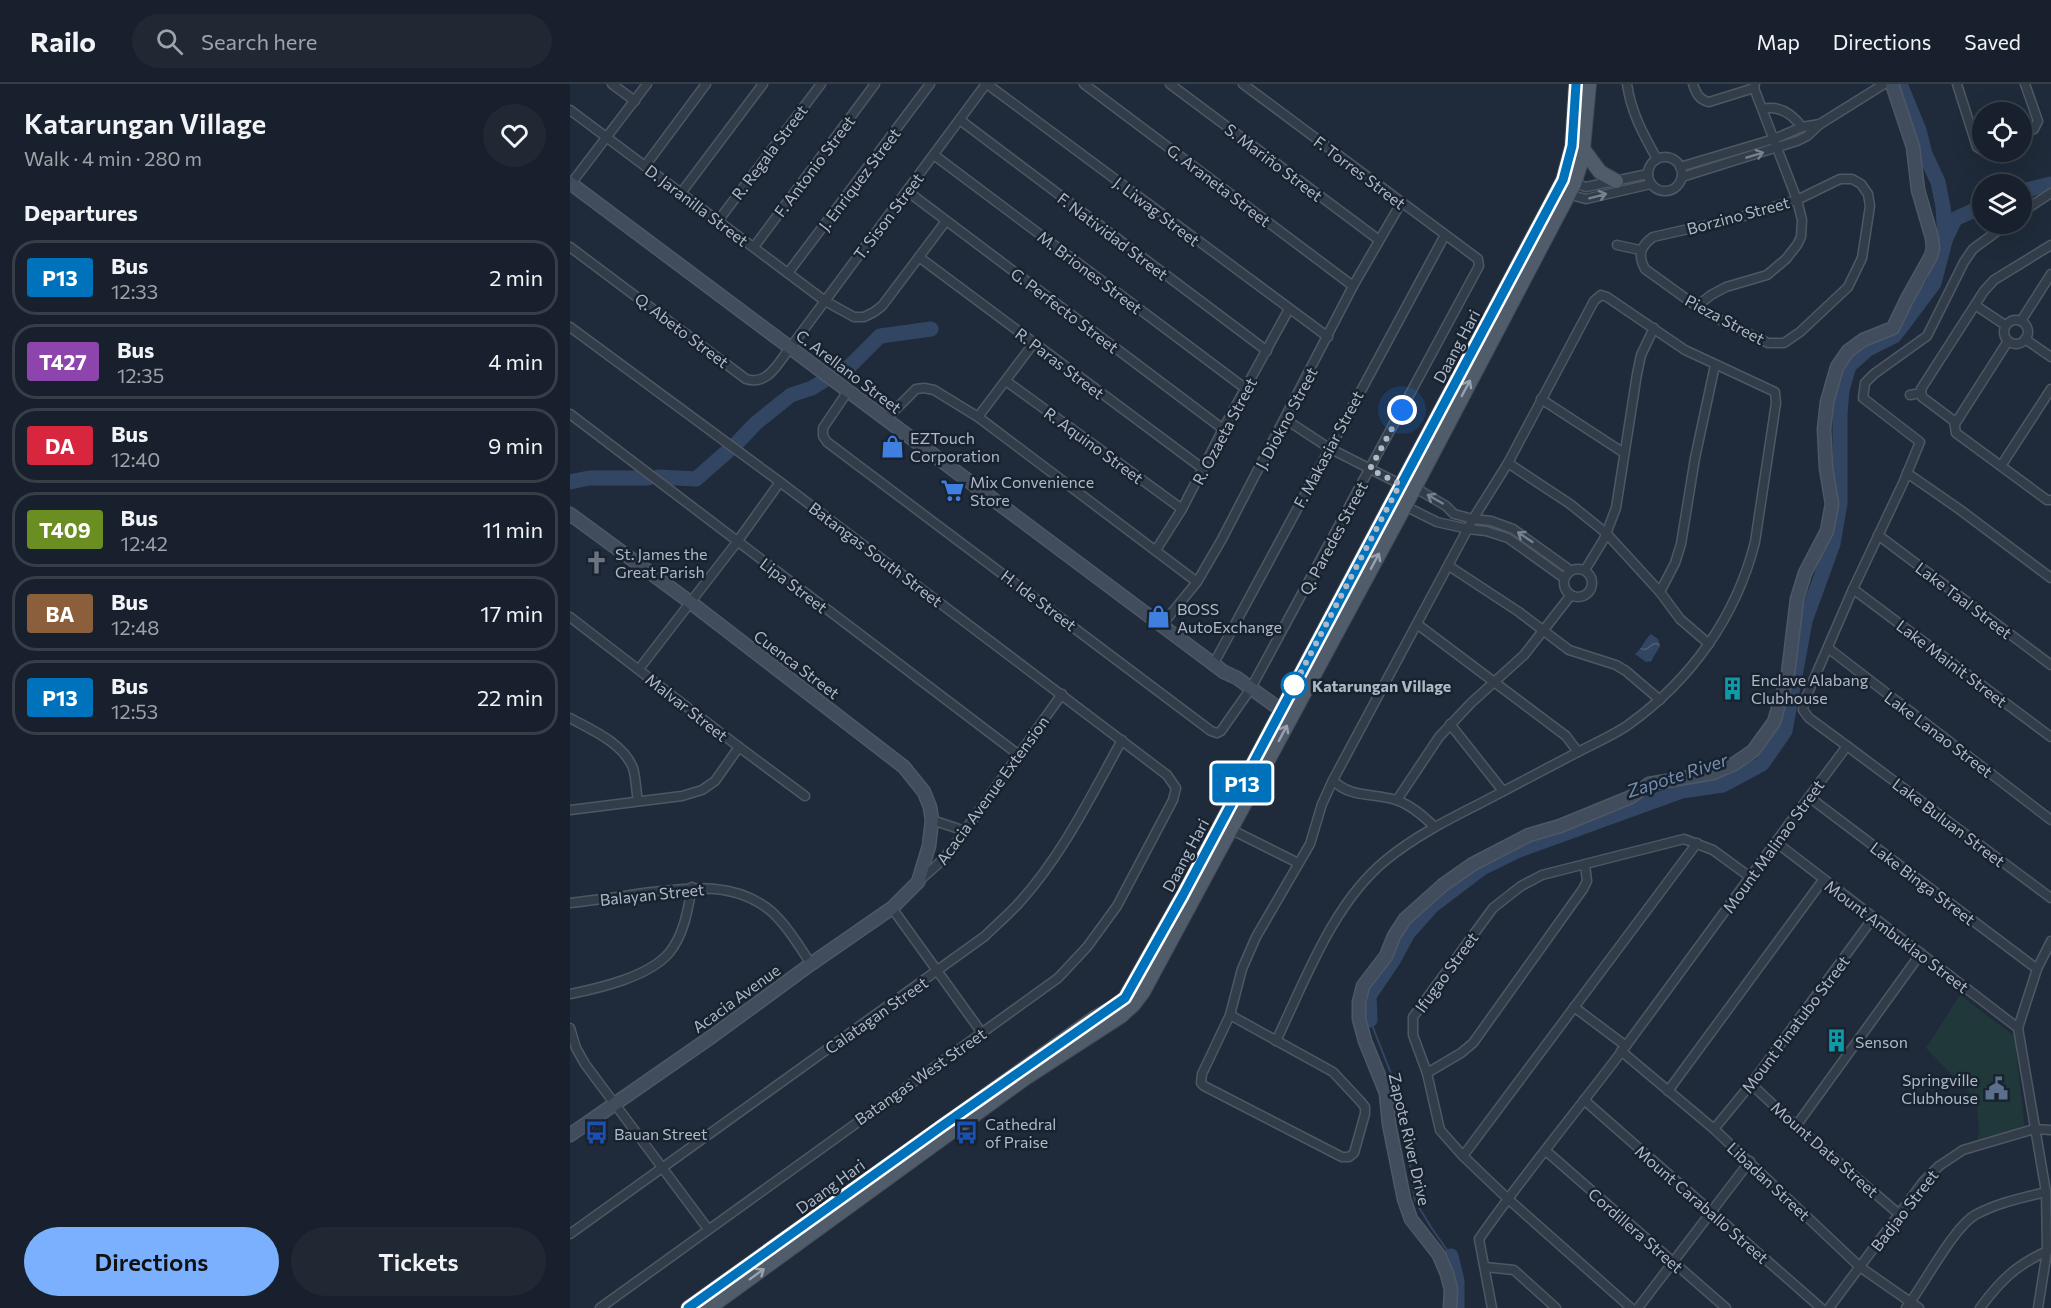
<!DOCTYPE html>
<meta charset="utf-8">
<style>
body{margin:0;font-family:Commissioner,sans-serif;background:#202834;color:#f1f3f6;height:100vh;display:flex;flex-direction:column;font-size:22px;white-space:nowrap}
*{box-sizing:border-box;margin:0}
p{font-size:20px;color:#9ea3a9}
.icon{flex:none;width:33px;height:33px;fill:none;stroke:currentColor;stroke-width:2;stroke-linecap:round;stroke-linejoin:round}
.map{position:relative;flex:1;overflow:hidden}
.sheet{display:flex;flex-direction:column;background:#17202c;width:570px}
.sheet>*{flex:none}
.badge{padding:0 12px;border-radius:4px;font-size:21px;line-height:39px}
.tools{position:absolute;left:1402px;top:18px;display:grid;gap:12px}
.tools a{display:grid;place-items:center;width:60px;height:60px;border-radius:50%;background:#17202c;box-shadow:0 6px 24px #0002,0 0 0 2px #363e48;font-size:30px}
.you{position:absolute;width:30px;height:30px;margin:-15px;border:4px solid #fff;border-radius:50%;background:#1a73e8;box-shadow:0 0 0 9px #1a73e833}
.map>.badge{position:absolute;translate:-50% -50%;box-shadow:0 0 0 3px #fff}
h2{padding:0 24px;font-size:22px;line-height:54px}
.round{display:grid;place-items:center;flex:none;width:63px;height:63px;border-radius:32px;background:#202834}
.headline{display:flex;align-items:center;justify-content:space-between;height:102px;padding:0 24px}
h1{font-size:28px;font-weight:600;line-height:45px}
.cta{display:flex;gap:12px;margin-top:auto;padding:12px 24px}
.cta a{flex:1;height:69px;border-radius:36px;background:#7bb0fe;color:#111;font-size:24px;font-weight:600;line-height:69px;text-align:center}
.cta a+a{background:#202834;color:#f1f3f6}
ul{padding:0;list-style:none}
li{display:flex;align-items:center;gap:18px;height:75px;margin:0 12px 9px;padding:0 12px;border:3px solid #363e48;border-radius:24px}
li div{flex:1}
li b{display:block;font-size:22px}
li em{font-style:normal}
li .badge{min-width:66px;font-weight:700;text-align:center}
header{display:flex;align-items:center;gap:36px;box-sizing:border-box;height:84px;padding:0 30px;background:#17202c;border-bottom:2px solid #363e48}
header strong{font-size:28px}
nav{display:flex;gap:33px;margin-inline-start:auto;font-size:21px}
.search{width:420px;height:54px;background:#202834;display:flex;align-items:center;gap:15px;box-sizing:border-box;padding:0 21px;border-radius:33px;color:#9ea3a9;font-size:22px}
main{display:flex;flex:1;min-height:0}
.map>svg:first-child{display:block}
</style>
<header>
<strong>Railo</strong>
<div class="search"><svg class="icon" aria-label="search" viewBox="0 0 24 24"><circle cx="10" cy="10" r="6"/><path d="M15 15l6 6"/></svg>Search here</div>
<nav><a>Map</a><a>Directions</a><a>Saved</a></nav>
</header>
<main>
<section class="sheet">
<div class="headline"><div><h1>Katarungan Village</h1><p>Walk · 4 min · 280 m</p></div><a class="round"><svg class="icon" aria-label="heart" viewBox="0 0 24 24"><path d="M12 20l-8-8c-3-5 5-10 8-4 3-6 11-1 8 4z"/></svg></a></div>
<h2>Departures</h2>
<ul>
<li><span class="badge" style="background:#0072bc;color:#fff">P13</span><div><b>Bus</b><p>12:33</p></div><em>2 min</em></li>
<li><span class="badge" style="background:#8e44ad;color:#fff">T427</span><div><b>Bus</b><p>12:35</p></div><em>4 min</em></li>
<li><span class="badge" style="background:#d7263d;color:#fff">DA</span><div><b>Bus</b><p>12:40</p></div><em>9 min</em></li>
<li><span class="badge" style="background:#6b8e23;color:#fff">T409</span><div><b>Bus</b><p>12:42</p></div><em>11 min</em></li>
<li><span class="badge" style="background:#8b5e3c;color:#fff">BA</span><div><b>Bus</b><p>12:48</p></div><em>17 min</em></li>
<li><span class="badge" style="background:#0072bc;color:#fff">P13</span><div><b>Bus</b><p>12:53</p></div><em>22 min</em></li>
</ul>
<div class="cta"><a>Directions</a><a>Tickets</a></div>
</section>
<div class="map">
<svg width="1481" height="1224" viewBox="0 0 1481 1224">
<defs>
<pattern id="water-waves" width="16" height="10" patternUnits="userSpaceOnUse" patternTransform="scale(1.5)"><rect width="16" height="10" fill="#324663"/><path d="M0 5q4-4 8 0t8 0" fill="none" stroke="#4d5f78"/></pattern>
</defs>
<rect width="100%" height="100%" fill="#1f2b3a"/>
<polygon fill="#21383b" points="1390,911 1444,952 1455,1044 1407,1058 1409,1046 1406,1015 1356,964"/>
<path fill="url(#water-waves)" d="M1081,550l7,5 2,7 -9,15 -5,1 -11,-8c8,-6 9,-14 16,-20z"/>
<g fill="none" stroke-linecap="round" stroke-linejoin="round">
<polyline stroke="#324663" stroke-width="2" points="800,936 831,1015 845,1117 861,1143 881,1172"/>
<g stroke="#324663" stroke-width="15">
<polyline points="1452,107 1481,100"/>
<polyline points="1376,154 1385,135 1413,122"/>
<polyline points="261,291 279,283 310,252 361,245"/>
<polyline points="166,360 186,339 221,311 242,304 258,294"/>
<polyline points="88,393 126,395 159,366"/>
<polyline points="0,398 19,394 78,394"/>
<polyline points="800,936 799,912 824,875 838,849 862,822 912,784 949,766 1112,707 1153,701 1192,680 1215,647 1235,537 1263,460 1270,419 1270,329 1272,306 1279,282 1298,265 1324,252 1335,238 1364,199 1375,157 1373,123 1368,98 1355,70 1349,46 1330,0"/>
<polyline points="881,1172 887,1197 887,1224"/>
</g>
<defs>
<g id="street">
<polyline points="42,0 65,17"/>
<polyline points="417,0 758,253"/>
<polyline points="514,0 783,202"/>
<polyline points="600,0 809,156"/>
<polyline points="673,0 908,175 909,182 681,604"/>
<path d="M1057,0c4,28 16,50 30,75"/>
<path d="M1123,0c3,9 6,16 16,18l45,-14"/>
<polyline points="1387,0 1407,63 1413,67"/>
<path d="M1193,25c17,-4 30,6 39,18"/>
<polyline points="0,26 255,217 284,233 294,233 304,228 312,222 376,137"/>
<polyline points="390,36 697,267"/>
<polyline points="1452,51 1464,45 1468,37 1455,0"/>
<polyline points="364,71 676,305"/>
<circle cx="1095" cy="90" r="17"/>
<polyline points="75,82 136,0"/>
<polyline points="1110,83 1204,55 1232,43 1250,40"/>
<polyline points="1112,93 1227,57 1237,52 1250,40 1314,0"/>
<path d="M1270,95h12l9,5 7,10 2,12 -8,52 -14,29 -48,45 -16,11h-16l-62,-30 -61,-44c-8,-15 -4,-23 8,-32l84,-19 60,-18z"/>
<polyline points="1000,98 1016,103 1078,90"/>
<polyline points="0,101 77,0"/>
<polyline points="337,107 653,345"/>
<polyline points="111,109 193,0"/>
<polyline points="997,110 1016,115 1081,100"/>
<polyline points="1452,128 1481,109"/>
<polyline points="148,137 251,0"/>
<polyline points="1047,161 1070,166"/>
<polyline points="1481,161 1424,196 1414,207 1351,305 1352,313 1384,337 1386,349 1477,416 1481,416"/>
<path d="M0,163l176,132c22,7 32,-16 44,-31l196,-264"/>
<polyline points="184,163 305,0"/>
<polyline points="349,173 632,384"/>
<polyline points="218,189 360,0"/>
<polyline points="1405,221 1435,241"/>
<polyline points="1127,222 1141,211 1156,203 1197,191 1216,175 1227,161 1231,153 1232,136 1227,116 1184,4 1185,0"/>
<circle cx="1446" cy="248" r="12"/>
<polyline points="1451,237 1481,190"/>
<polyline points="0,243 210,398 597,691 606,704 603,716 547,822 517,863 488,894 30,1224"/>
<polyline points="1455,255 1481,273"/>
<polyline points="436,297 612,425"/>
<polyline points="278,307 253,344 253,352 257,358 641,647 647,649 651,647 677,610"/>
<polyline points="1340,311 1351,309"/>
<polyline points="971,315 1054,369"/>
<polyline points="0,330 449,671"/>
<polyline points="408,333 463,260"/>
<polyline points="316,335 346,305 354,304 364,306 408,333 627,498"/>
<polyline points="715,335 759,364 830,400"/>
<polyline points="1385,340 1438,257"/>
<polyline points="938,379 1000,420 1036,449 1090,508 1110,535 1139,560"/>
<polyline points="1431,382 1481,305"/>
<polyline points="1337,389 1389,425 1481,494"/>
<polyline points="844,403 876,422 884,430 903,435 921,437 943,445 1000,486"/>
<polyline points="835,422 867,438 898,445 916,447 938,454 994,494"/>
<polyline points="1308,451 1481,581"/>
<polyline points="586,466 612,425 653,345 719,225"/>
<polyline points="879,482 949,528 999,566 1046,581 1056,587 1090,616"/>
<circle cx="1008" cy="499" r="14"/>
<polyline points="1015,486 1034,455 1046,424 1067,290 1071,271 1084,244"/>
<polyline points="1283,505 1481,653"/>
<polyline points="1090,508 1105,479 1111,460 1125,374 1145,281"/>
<polyline points="0,533 169,663 235,712"/>
<polyline points="847,540 996,652 1008,668"/>
<polyline points="591,542 627,498 652,455 783,202 831,119"/>
<polyline points="1258,564 1481,736"/>
<polyline points="643,581 875,151"/>
<polyline points="69,585 167,458 210,398"/>
<path d="M0,634c22,12 53,25 63,50 3,10 3,23 5,33"/>
<polyline points="880,640 933,707"/>
<polyline points="1277,662 1481,814"/>
<path d="M763,696c16,18 41,13 63,20 15,5 27,16 39,27"/>
<polyline points="1239,713 1467,885"/>
<polyline points="827,716 869,653 901,619 954,571 1001,511"/>
<polyline points="0,726 112,712 132,706 145,697 169,663"/>
<polyline points="362,736 395,747"/>
<polyline points="660,745 728,779"/>
<polyline points="1207,759 1448,944"/>
<polyline points="349,797 367,781 381,766 492,610"/>
<path d="M0,819c25,-3 49,-6 74,-10 44,-5 91,-13 128,19 16,15 27,34 39,52"/>
<polyline points="322,824 412,949"/>
<path d="M0,910c30,-6 78,-17 99,-41 15,-18 19,-44 23,-66"/>
<polyline points="1004,923 1056,962"/>
<path d="M660,931l12,-46 14,-32 54,-93 12,-40 11,-24 140,-261 35,-56 86,-162 7,-6 6,2 78,53 90,42 1,11 -21,139c-19,75 -64,138 -127,183 -16,11 -35,19 -52,28 -32,17 -65,34 -97,51 -32,16 -65,33 -93,56 -53,43 -81,121 -110,181"/>
<polygon points="660,931 763,988 791,1018 795,1023 795,1030 784,1069 779,1073 772,1073 634,1002 631,999 632,990"/>
<polyline points="0,944 6,964 15,980 138,1145"/>
<polyline points="1051,967 1144,1045 1290,1183 1349,1224"/>
<polyline points="857,989 891,969 903,959 1013,805 1017,797 1015,781"/>
<polyline points="1181,1000 1226,1042 1329,1130"/>
<polyline points="1098,1007 1253,796"/>
<polyline points="1014,1016 1251,1224"/>
<polyline points="1226,1042 1351,869"/>
<polyline points="1144,1045 1181,1000 1303,834"/>
<polyline points="976,1067 1156,1224"/>
<polyline points="893,1072 1127,759"/>
<path d="M0,1150l415,-298c11,-11 23,-21 33,-32 44,-48 73,-108 104,-164"/>
<polyline points="915,1183 944,1186 986,1224"/>
<path d="M922,1224l-13,-69c46,-66 98,-128 146,-192 74,-100 147,-201 222,-301l-38,-28 -6,-8 1,-8 49,-113 50,-106 17,-41 -57,-44 2,-15 9,-9 53,-38 37,-74 9,-13 34,-25"/>
<polyline points="1061,1224 937,1114 893,1072 870,1046 857,989 843,951 843,933 923,824 951,802 972,791 1114,755 1143,766 1180,793"/>
<polyline points="1068,1224 1180,1077"/>
<polyline points="1259,1224 1353,1098 1369,1082 1393,1066 1464,1045 1481,1046"/>
<path d="M1336,1224c18,-23 47,-80 69,-93 22,-12 46,-17 71,-23"/>
<path d="M1410,1224c21,-28 35,-42 67,-57"/>
<polyline points="1468,1224 1477,1167 1476,1108 1448,944 1467,885 1481,857"/>
</g>
<g id="secondary">
<polyline points="0,99 654,588 667,594 711,626"/>
<polyline points="0,430 120,518 334,683 354,708 360,723 362,736 359,762 348,798 322,824 241,880 144,951 0,1051"/>
<polyline points="880,1224 881,1205 877,1190 869,1171 841,1135 834,1115 819,1040 816,1009 795,957 789,935 789,918 793,902 816,872 824,852 835,835 873,801 903,780 959,751 990,742 1061,713 1079,700 1143,689 1164,680 1183,667 1204,638 1218,590 1227,515 1235,489 1257,447 1262,420 1256,384 1254,345 1257,318 1267,283 1278,267 1293,256 1323,244 1337,215 1361,172 1363,164 1362,154 1348,106 1343,63 1322,0"/>
</g>
<g id="primary">
<polyline points="1013,65 1030,88 1046,97"/>
<polyline points="118,1224 524,934 542,924 555,914 613,811 993,96 1002,62 1006,0"/>
<polyline points="139,1224 454,995 551,932 563,921 573,908 835,422 1004,100 1012,75 1019,0"/>
</g>
</defs>
<use href="#street" stroke="#4e5865" stroke-width="11"/>
<use href="#secondary" stroke="#4e5865" stroke-width="15"/>
<use href="#primary" stroke="#3d4654" stroke-width="16"/>
<use href="#street" stroke="#333d4a" stroke-width="8"/>
<use href="#secondary" stroke="#414c5d" stroke-width="12"/>
<use href="#primary" stroke="#515c6a" stroke-width="14"/>
</g>
<defs><path id="oneway-shaft" d="M-6 0H5M1.5-3L5.5 0L1.5 3" fill="none" stroke-width="1.6" stroke-linecap="round" stroke-linejoin="round" transform="scale(1.5)"/></defs>
<g stroke="#77818f">
<use href="#oneway-shaft" transform="translate(1185 71) rotate(-17)"/>
<use href="#oneway-shaft" transform="translate(1028 112) rotate(-15)"/>
<use href="#oneway-shaft" transform="translate(865 415) rotate(-150)"/>
<use href="#oneway-shaft" transform="translate(955 453) rotate(-146)"/>
</g>
<g stroke="#97a1b0">
<use href="#oneway-shaft" transform="translate(896 304) rotate(-62)"/>
<use href="#oneway-shaft" transform="translate(805 477) rotate(-62)"/>
<use href="#oneway-shaft" transform="translate(713 649) rotate(-62)"/>
<use href="#oneway-shaft" transform="translate(187 1190) rotate(-36)"/>
</g>
<g fill="none" stroke-linecap="round" stroke-linejoin="round">
<defs>
<polyline id="line" points="118,1224 372,1042 555,914 613,811 993,96 1002,62 1006,0"/>
</defs>
<use href="#line" stroke="#fff" stroke-width="14"/>
<use href="#line" stroke="#0072bc" stroke-width="9"/>
<polyline stroke="#aeb8c7" stroke-width="6" stroke-dasharray="0 10.8" points="724,601 720,609 830,400 800,385 832,326"/>
</g>
<defs>
<symbol id="shop-bare" viewBox="-9 -9 18 18"><path d="M-5-2.5h2.3a2.7 3.5 0 0 1 5.4 0H5L5.5 6h-11ZM-1.5-2.5h3a1.5 2.3 0 0 0-3 0Z" fill="#3f7fe0" stroke="#19222f" stroke-width="2.5" paint-order="stroke"/></symbol>
<symbol id="supermarket-bare" viewBox="-9 -9 18 18"><path d="M-6-5.5h2.5l.6 2H6L4.5 2H-2.5L-4.4-4H-6ZM-1.5 3.2a1.3 1.3 0 1 0 .1 0ZM3 3.2a1.3 1.3 0 1 0 .1 0Z" fill="#3f7fe0" stroke="#19222f" stroke-width="2.5" paint-order="stroke"/></symbol>
<symbol id="church-bare" viewBox="-9 -9 18 18"><path d="M-1.2-6h2.4v3.5h3.3v2.4h-3.3V6h-2.4V-.1h-3.3v-2.4h3.3Z" fill="#6b7280" stroke="#19222f" stroke-width="2.5" paint-order="stroke"/></symbol>
<symbol id="building-bare" viewBox="-9 -9 18 18"><path d="M-4-6H4V6H1V3H-1V6H-4ZM-2.5-4.3h1.7v1.8h-1.7ZM.8-4.3h1.7v1.8H.8ZM-2.5-1h1.7V.8h-1.7ZM.8-1h1.7V.8H.8Z" fill="#0f9aa8" stroke="#19222f" stroke-width="2.5" paint-order="stroke"/></symbol>
<symbol id="civic-bare" viewBox="-9 -9 18 18"><path d="M-.6-6.5H3V-4.5H.6V-3L4-1V1h2V6H-6V1h2V-1L-.6-3ZM-1.2 2.5V6h2.4V2.5Z" fill="#5c6f8a" stroke="#19222f" stroke-width="2.5" paint-order="stroke"/></symbol>
<symbol id="bus-bare" viewBox="-9 -9 18 18"><path d="M-5-6H5V4H4V6H2V4H-2V6H-4V4H-5ZM-3.5-4V0h7V-4ZM-3.5 1.2v1.5H-2V1.2ZM2 1.2v1.5H3.5V1.2Z" fill="#1a4fb4" stroke="#19222f" stroke-width="2.5" paint-order="stroke"/></symbol>
</defs>
<g fill-rule="evenodd">
<use href="#shop-bare" x="306" y="346" width="33" height="33"/>
<use href="#supermarket-bare" x="366" y="390" width="33" height="33"/>
<use href="#church-bare" x="10" y="462" width="33" height="33"/>
<use href="#shop-bare" x="572" y="516" width="33" height="33"/>
<use href="#building-bare" x="1146" y="588" width="33" height="33"/>
<use href="#building-bare" x="1250" y="940" width="33" height="33"/>
<use href="#civic-bare" x="1410" y="988" width="33" height="33"/>
<use href="#bus-bare" x="380" y="1032" width="33" height="33"/>
<use href="#bus-bare" x="10" y="1032" width="33" height="33"/>
</g>
<circle fill="#fff" stroke="#0072bc" stroke-width="3" cx="724" cy="601" r="12"/>
<g text-anchor="middle" dominant-baseline="central" stroke-width="5" stroke-linejoin="round" paint-order="stroke">
<g font-size="16" fill="#aeb8c7" stroke="#19222f">
<text transform="translate(199 68) rotate(-53)">R. Regala Street</text>
<text transform="translate(704 78) rotate(37)">S. Mariño Street</text>
<text transform="translate(244 82) rotate(-53)">F. Antonio Street</text>
<text transform="translate(790 88) rotate(37)">F. Torres Street</text>
<text transform="translate(289 95) rotate(-53)">J. Enriquez Street</text>
<text transform="translate(649 101) rotate(37)">G. Araneta Street</text>
<text transform="translate(127 121) rotate(37)">D. Jaranilla Street</text>
<text transform="translate(587 127) rotate(37)">J. Liwag Street</text>
<text transform="translate(1168 131) rotate(-15)">Borzino Street</text>
<text transform="translate(318 132) rotate(-53)">T. Sison Street</text>
<text transform="translate(543 152) rotate(37)">F. Natividad Street</text>
<text transform="translate(520 188) rotate(37)">M. Briones Street</text>
<text transform="translate(495 226) rotate(37)">G. Perfecto Street</text>
<text transform="translate(1155 235) rotate(28)">Pieza Street</text>
<text transform="translate(112 246) rotate(37)">Q. Abeto Street</text>
<text transform="translate(886 262) rotate(-62)">Daang Hari</text>
<text transform="translate(490 279) rotate(37)">R. Paras Street</text>
<text transform="translate(279 287) rotate(37)">C. Arellano Street</text>
<text transform="translate(716 334) rotate(-62)">J. Diokno Street</text>
<text transform="translate(654 347) rotate(-62)">R. Ozaeta Street</text>
<text transform="translate(524 361) rotate(36)">R. Aquino Street</text>
<text transform="translate(758 365) rotate(-62)">F. Makasiar Street</text>
<text transform="translate(763 454) rotate(-62)">Q. Paredes Street</text>
<text transform="translate(306 470) rotate(37)">Batangas South Street</text>
<text transform="translate(224 501) rotate(37)">Lipa Street</text>
<text transform="translate(469 516) rotate(37)">H. Ide Street</text>
<text transform="translate(1394 516) rotate(37)">Lake Taal Street</text>
<text transform="translate(1382 579) rotate(37)">Lake Mainit Street</text>
<text transform="translate(227 580) rotate(37)">Cuenca Street</text>
<text transform="translate(117 623) rotate(38)">Malvar Street</text>
<text transform="translate(1369 650) rotate(37)">Lake Lanao Street</text>
<text transform="translate(422 706) rotate(-54)">Acacia Avenue Extension</text>
<text transform="translate(1379 738) rotate(37)">Lake Buluan Street</text>
<text transform="translate(1203 762) rotate(-54)">Mount Malinao Street</text>
<text transform="translate(615 771) rotate(-62)">Daang Hari</text>
<text transform="translate(1353 799) rotate(37)">Lake Binga Street</text>
<text transform="translate(82 810) rotate(-6)">Balayan Street</text>
<text transform="translate(1327 852) rotate(37)">Mount Ambuklao Street</text>
<text transform="translate(876 888) rotate(-54)">Ifugao Street</text>
<text transform="translate(166 914) rotate(-36)">Acacia Avenue</text>
<text transform="translate(306 931) rotate(-35)">Calatagan Street</text>
<text transform="translate(1225 940) rotate(-53)">Mount Pinatubo Street</text>
<text transform="translate(350 992) rotate(-35)">Batangas West Street</text>
<text transform="translate(840 1055) rotate(77)">Zapote River Drive</text>
<text transform="translate(1255 1065) rotate(41)">Mount Data Street</text>
<text transform="translate(1199 1097) rotate(43)">Libadan Street</text>
<text transform="translate(260 1102) rotate(-36)">Daang Hari</text>
<text transform="translate(1132 1120) rotate(41)">Mount Caraballo Street</text>
<text transform="translate(1334 1126) rotate(-52)">Badjao Street</text>
<text transform="translate(1066 1146) rotate(41)">Cordillera Street</text>
</g>
<g font-size="16" fill="#aeb8c7" stroke="#19222f" text-anchor="start">
<text x="340" y="353">EZTouch<tspan x="340" dy="18">Corporation</tspan></text>
<text x="400" y="397">Mix Convenience<tspan x="400" dy="18">Store</tspan></text>
<text x="45" y="469">St. James the<tspan x="45" dy="18">Great Parish</tspan></text>
<text x="607" y="524">BOSS<tspan x="607" dy="18">AutoExchange</tspan></text>
<text x="1181" y="595">Enclave Alabang<tspan x="1181" dy="18">Clubhouse</tspan></text>
<text x="1285" y="957">Senson</text>
<text x="1408" y="995" text-anchor="end">Springville<tspan x="1408" dy="18">Clubhouse</tspan></text>
<text x="415" y="1039">Cathedral<tspan x="415" dy="18">of Praise</tspan></text>
<text x="44" y="1049">Bauan Street</text>
</g>
<g font-size="16" font-weight="bold" fill="#aeb8c7" stroke="#19222f" text-anchor="start">
<text x="742" y="601">Katarungan Village</text>
</g>
<g font-size="18" font-style="italic" fill="#748eb1" stroke="#19222f">
<text transform="translate(1107 691) rotate(-18)">Zapote River</text>
</g>
</g>
</svg>
<div class="tools">
<a><svg class="icon" aria-label="locate" viewBox="0 0 24 24"><circle cx="12" cy="12" r="6"/><path d="M12 2v4M12 18v4M2 12h4M18 12h4"/></svg></a>
<a><svg class="icon" aria-label="layers" viewBox="0 0 24 24"><path d="M12 4l9 5-9 5-9-5zM3 14l9 5 9-5"/></svg></a>
</div>
<div class="you" style="left:832px;top:326px"></div>
<b class="badge" style="left:672px;top:699px;background:#0072bc;color:#fff">P13</b>
</div>
</main>
